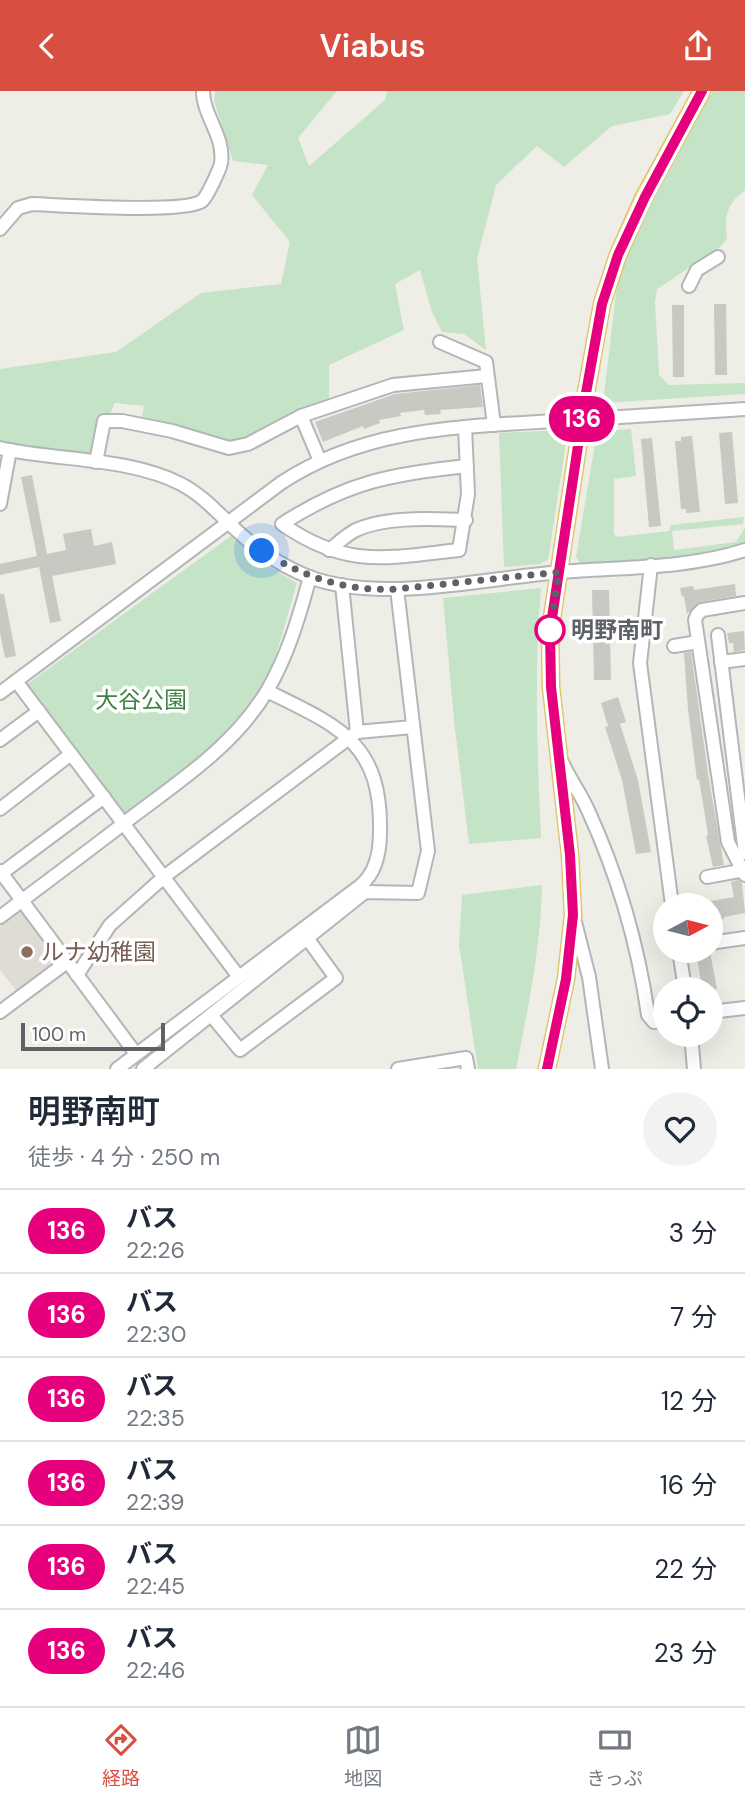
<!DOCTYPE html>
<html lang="ja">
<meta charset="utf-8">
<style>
body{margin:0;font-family:"DM Sans","Noto Sans JP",sans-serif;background:#f2f2f3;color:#1f2937;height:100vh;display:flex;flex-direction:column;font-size:26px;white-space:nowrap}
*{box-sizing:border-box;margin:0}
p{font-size:23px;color:#747a83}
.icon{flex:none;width:38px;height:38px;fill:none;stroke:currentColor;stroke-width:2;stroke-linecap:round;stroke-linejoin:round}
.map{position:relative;height:978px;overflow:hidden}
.panel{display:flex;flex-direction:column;background:#fff;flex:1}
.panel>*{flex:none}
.badge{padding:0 14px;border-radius:23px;font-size:24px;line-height:46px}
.needle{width:46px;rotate:83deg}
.fabs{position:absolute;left:653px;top:802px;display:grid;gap:14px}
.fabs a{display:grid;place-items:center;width:70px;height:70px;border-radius:50%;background:#fff;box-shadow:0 7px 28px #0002;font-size:35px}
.scale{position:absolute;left:21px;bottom:18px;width:144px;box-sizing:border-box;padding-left:7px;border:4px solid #5e6165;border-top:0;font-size:19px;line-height:24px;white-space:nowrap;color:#5e6165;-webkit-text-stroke:5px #fff;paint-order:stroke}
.you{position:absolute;width:35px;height:35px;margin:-18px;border:5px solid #fff;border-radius:50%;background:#1a73e8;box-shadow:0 0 0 10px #1a73e833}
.map>.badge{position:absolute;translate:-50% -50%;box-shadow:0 0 0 4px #fff}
.round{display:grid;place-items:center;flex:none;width:74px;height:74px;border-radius:37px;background:#f2f2f3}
.summary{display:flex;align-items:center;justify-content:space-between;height:119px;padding:0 28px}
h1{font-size:33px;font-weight:600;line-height:52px}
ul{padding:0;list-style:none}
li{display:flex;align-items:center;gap:21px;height:84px;padding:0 28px;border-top:2px solid #e0e1e3}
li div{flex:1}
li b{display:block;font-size:26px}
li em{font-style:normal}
li .badge{min-width:77px;font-weight:700;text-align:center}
header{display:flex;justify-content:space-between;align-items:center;height:91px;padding:0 28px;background:#d84f42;color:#fff;font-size:32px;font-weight:600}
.menu{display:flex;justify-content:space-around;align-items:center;height:98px;border-top:2px solid #e0e1e3;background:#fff;font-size:19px;color:#747a83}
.menu a{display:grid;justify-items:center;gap:4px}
.menu .current{color:#d84f42}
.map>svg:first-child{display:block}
</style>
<header><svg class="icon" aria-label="back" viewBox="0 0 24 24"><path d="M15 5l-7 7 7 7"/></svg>Viabus<svg class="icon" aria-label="share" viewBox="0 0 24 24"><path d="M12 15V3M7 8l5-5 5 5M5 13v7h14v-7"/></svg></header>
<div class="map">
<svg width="745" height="978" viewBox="0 0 745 978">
<rect width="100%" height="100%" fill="#eeede6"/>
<polygon fill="#dedcd4" points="20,820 25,821 59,866 59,871 21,900 16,899 0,879 0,835"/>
<g fill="#c5e3c6">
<polygon points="215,0 337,0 298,47 309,75 385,9 387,0 684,0 670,23 612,35 564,76 537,55 496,94 477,168 486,259 464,243 442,241 432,221 420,179 395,193 404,239 329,274 329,307 229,355 141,332 144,315 115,312 91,364 0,351 0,278 116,261 201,202 281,193 290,151 252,104 268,74 233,70 214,10"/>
<path d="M713,0h32v99c-19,14 -21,27 -18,49l-7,8 -63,42 -2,13 4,73 10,10 76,-2v11l-142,9 13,-110 15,-55z"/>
<polygon points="631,338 636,385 614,388 614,443 617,446 669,440 671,434 744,426 743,433 672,440 674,459 736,451 745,437 745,454 712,463 581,473 576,466 597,341"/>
<polygon points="568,339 548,469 540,473 504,476 499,342"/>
<path d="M231,445l29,25 37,22c-9,29 -17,66 -30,93 -29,60 -92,99 -143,138l-98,-129z"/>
<path d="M541,497c-7,84 -4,166 0,250l-72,6 -15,-124 -11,-122z"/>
<path d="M542,794c-1,62 -14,123 -26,184h-38l-19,-124 3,-50z"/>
</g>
<g fill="#cac8c3">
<polygon points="714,213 726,213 727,284 715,284"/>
<polygon points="672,214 684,214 684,286 673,286"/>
<polygon points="480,294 483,316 440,319 441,323 425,324 424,319 400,322 401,325 379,329 380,332 364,338 363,335 323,351 315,331 395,303"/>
<polygon points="732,341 738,412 725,413 719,342"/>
<polygon points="692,345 700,421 686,422 686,418 681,418 675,350 681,350 681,346"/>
<polygon points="652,347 661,435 649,436 641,348"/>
<polygon points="32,384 47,463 66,459 63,443 91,438 94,455 112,451 116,473 52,485 61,530 50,532 39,476 0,484 0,473 37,465 21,386"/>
<polygon points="735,493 736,505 700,511 687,523 684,505 682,506 680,497 693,495 694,499"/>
<polygon points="592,499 609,499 611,589 594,589"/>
<polygon points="0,503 4,503 16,565 5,567 0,542"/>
<polygon points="744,540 745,559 734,561 733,552 729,552 727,542"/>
<polygon points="691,561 709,689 724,774 713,776 706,745 708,744 699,688 697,689 688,618 684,562"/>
<polygon points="618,606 626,631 620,633 638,689 651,761 636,763 622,689 605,636 608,635 601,612"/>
<polygon points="738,789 742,792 745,822 724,826 724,828 714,830 711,810 734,806 731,791"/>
<polygon points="705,859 710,861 717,898 702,898 696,860"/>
</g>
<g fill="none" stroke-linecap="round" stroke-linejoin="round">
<defs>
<g id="minor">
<path d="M0,138l18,-21 14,-4c28,1 152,10 170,-3 5,-4 18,-32 19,-38 4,-27 -18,-47 -18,-72"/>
<polyline points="689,195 697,179 718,166"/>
<polyline points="440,251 486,271 494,334"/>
<polyline points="605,327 745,318"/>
<path d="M465,336l3,67 -9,56c-73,8 -112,19 -177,-26 65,-42 109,-50 185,-58"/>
<path d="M0,357c57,13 129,9 181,36 21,11 36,28 53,44 21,20 47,38 75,49 74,27 175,1 252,-5 61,-5 125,-3 184,-22"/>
<polyline points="320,370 301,325 393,294 487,285"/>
<polyline points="96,371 104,330 122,330 172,340 229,357 248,353 301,325"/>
<polyline points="0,413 10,359"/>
<path d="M329,459c8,-6 17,-15 27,-20 30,-14 77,-11 110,-10"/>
<polyline points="651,474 640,572 672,814"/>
<polyline points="342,494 357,641"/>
<polyline points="745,512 702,519 697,524 695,529 728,751 745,784"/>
<polyline points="718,544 745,762"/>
<polyline points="674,555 698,551"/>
<polyline points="721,571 745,568"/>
<polyline points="16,590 239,886"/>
<path d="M0,602l281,-210c88,-58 187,-56 288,-63"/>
<polyline points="0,649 39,620"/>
<path d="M561,669c7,16 18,31 26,48 30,65 51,136 61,207l6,7 11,-2"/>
<polyline points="0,718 71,663"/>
<polyline points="0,780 136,963"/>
<polyline points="2,782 104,706"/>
<polyline points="707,786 745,779"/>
<path d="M0,826c45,-34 91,-68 136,-103 48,-36 99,-70 131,-123 21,-36 32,-74 43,-114"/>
<polyline points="575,831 589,886 602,978"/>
<polyline points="710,852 745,847"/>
<polyline points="679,859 685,898"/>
<polyline points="77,884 110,834 165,785 357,641 413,636"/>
<polyline points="0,921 67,871"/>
<polyline points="710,921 745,917"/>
<polyline points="211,924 240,959 336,887 307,847"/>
<polyline points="691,943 694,978"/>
<path d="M117,978l243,-183c16,-13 20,-34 20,-54 2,-90 -42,-106 -113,-141"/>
<polyline points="143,978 365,801 418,802 428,760 397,498"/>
<polyline points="398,978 466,967 468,978"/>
</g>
<polyline id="major" points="547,978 566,888 573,824 570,764 551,596 550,540 586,302 602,213 618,164 644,106 702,0"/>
</defs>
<use href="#minor" stroke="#b3b6b9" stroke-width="16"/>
<use href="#major" stroke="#e3c36a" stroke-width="19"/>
<use href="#minor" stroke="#fff" stroke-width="12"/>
<use href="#major" stroke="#f7edb3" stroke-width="16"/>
<defs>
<polyline id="minor-bridge" points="569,329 605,327"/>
</defs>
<use href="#minor-bridge" stroke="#b3b6b9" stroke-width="16" stroke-linecap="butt"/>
<use href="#minor-bridge" stroke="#fff" stroke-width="12"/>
</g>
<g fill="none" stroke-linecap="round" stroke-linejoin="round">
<defs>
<polyline id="line" points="547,978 566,888 573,824 570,764 551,596 550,540 586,302 602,213 618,164 645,106 702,0"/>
</defs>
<use href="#line" stroke="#fff" stroke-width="16"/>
<use href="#line" stroke="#e6007e" stroke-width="10"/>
<path stroke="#5e6165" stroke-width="7" stroke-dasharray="0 12.6" d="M262,460c41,26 86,41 135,38l162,-17 -9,58"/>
</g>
<circle fill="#fff" stroke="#e6007e" stroke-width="3.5" cx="550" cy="539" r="14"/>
<circle fill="#8d6e63" stroke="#fff" stroke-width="2.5" cx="27" cy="861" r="7"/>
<g text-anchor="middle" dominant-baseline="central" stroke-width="7" stroke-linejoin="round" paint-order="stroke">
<g font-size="23" font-weight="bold" fill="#5e6165" stroke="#fff" text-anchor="start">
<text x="571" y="539">明野南町</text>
</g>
<g font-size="23" fill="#3f8343" stroke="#fff">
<text x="141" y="609">大谷公園</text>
</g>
<g font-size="23" fill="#785e54" stroke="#fff" text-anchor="start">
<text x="41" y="861">ルナ幼稚園</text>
</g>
</g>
</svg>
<div class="fabs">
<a><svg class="needle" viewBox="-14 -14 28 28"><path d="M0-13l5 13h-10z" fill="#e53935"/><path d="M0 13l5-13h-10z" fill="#747a83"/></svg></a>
<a><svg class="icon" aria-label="locate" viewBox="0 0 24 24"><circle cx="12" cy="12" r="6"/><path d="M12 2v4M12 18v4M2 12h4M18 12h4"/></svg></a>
</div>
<div class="scale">100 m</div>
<div class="you" style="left:262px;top:460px"></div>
<b class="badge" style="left:582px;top:328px;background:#e6007e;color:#fff">136</b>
</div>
<section class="panel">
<div class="summary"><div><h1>明野南町</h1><p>徒歩 · 4 分 · 250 m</p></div><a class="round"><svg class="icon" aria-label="heart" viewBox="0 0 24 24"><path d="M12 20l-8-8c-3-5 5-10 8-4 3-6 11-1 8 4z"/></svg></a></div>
<ul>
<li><span class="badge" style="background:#e6007e;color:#fff">136</span><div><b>バス</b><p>22:26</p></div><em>3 分</em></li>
<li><span class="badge" style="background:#e6007e;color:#fff">136</span><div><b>バス</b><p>22:30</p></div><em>7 分</em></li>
<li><span class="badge" style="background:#e6007e;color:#fff">136</span><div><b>バス</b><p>22:35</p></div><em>12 分</em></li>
<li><span class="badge" style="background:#e6007e;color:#fff">136</span><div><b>バス</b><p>22:39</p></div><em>16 分</em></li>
<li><span class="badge" style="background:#e6007e;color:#fff">136</span><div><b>バス</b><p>22:45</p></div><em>22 分</em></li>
<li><span class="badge" style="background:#e6007e;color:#fff">136</span><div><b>バス</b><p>22:46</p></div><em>23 分</em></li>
</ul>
</section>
<nav class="menu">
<a class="current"><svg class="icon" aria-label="directions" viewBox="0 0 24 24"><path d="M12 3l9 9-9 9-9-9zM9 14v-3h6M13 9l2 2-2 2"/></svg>経路</a>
<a><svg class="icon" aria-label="map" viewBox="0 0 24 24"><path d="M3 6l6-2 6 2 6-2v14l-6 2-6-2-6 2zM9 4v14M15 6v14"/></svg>地図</a>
<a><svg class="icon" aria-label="tickets" viewBox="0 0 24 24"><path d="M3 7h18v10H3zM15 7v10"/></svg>きっぷ</a>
</nav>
